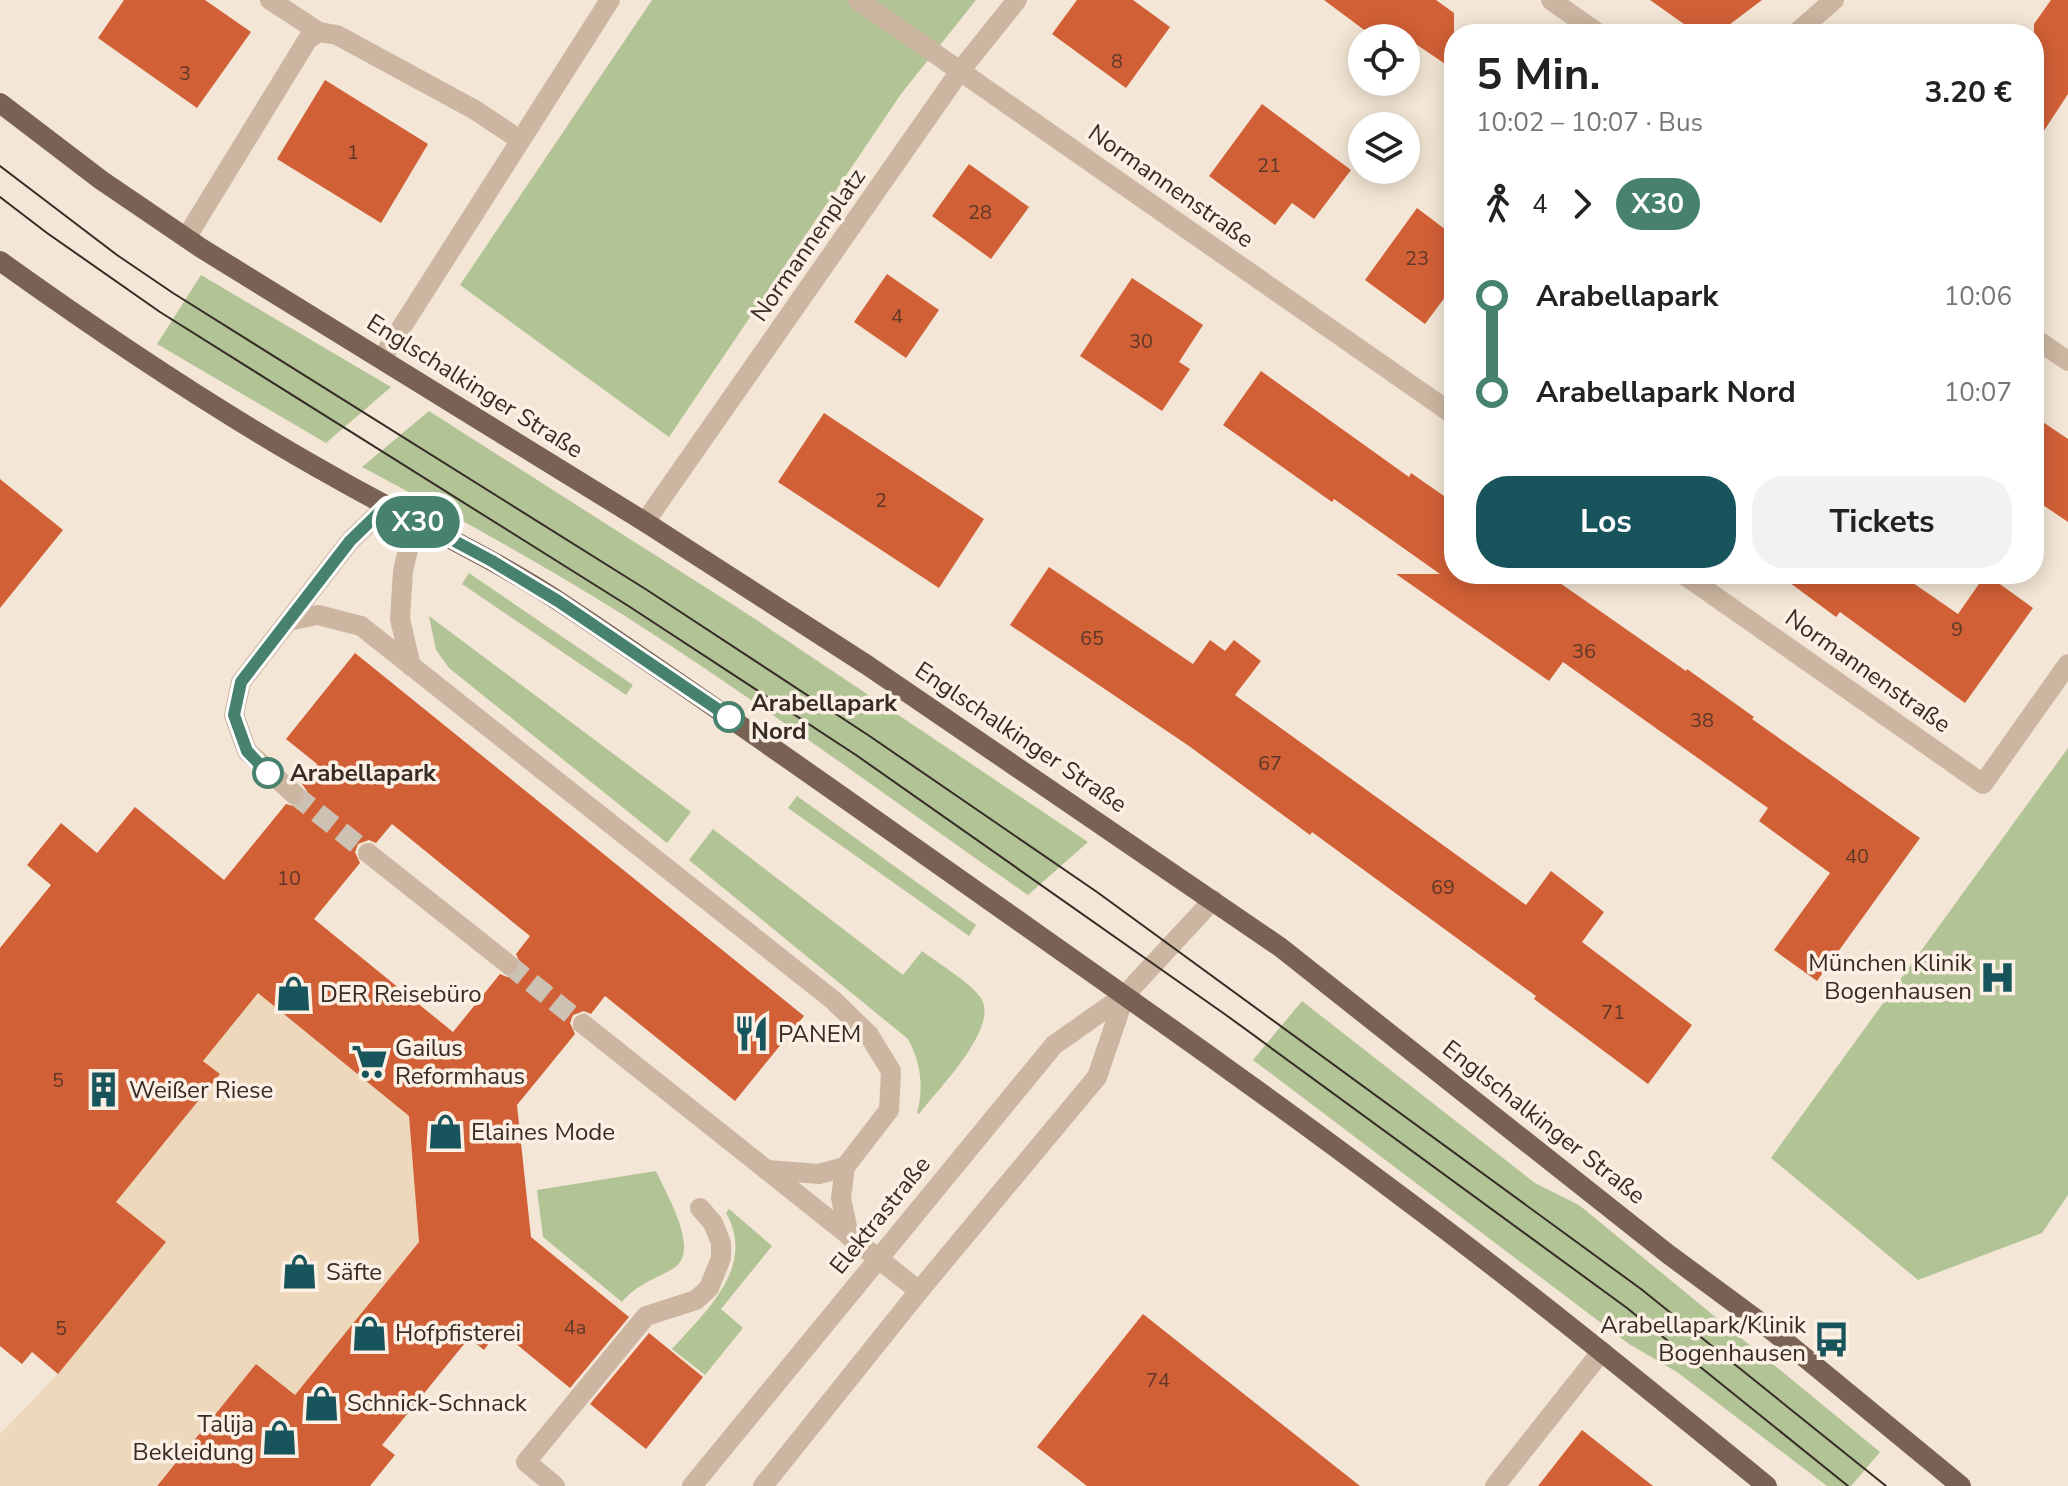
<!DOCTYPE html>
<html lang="de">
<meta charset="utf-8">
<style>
body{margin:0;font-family:"Nunito Sans",sans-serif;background:#f2f2f2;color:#222;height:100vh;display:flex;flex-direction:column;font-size:30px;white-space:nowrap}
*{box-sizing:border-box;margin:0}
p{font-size:26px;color:#767676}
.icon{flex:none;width:44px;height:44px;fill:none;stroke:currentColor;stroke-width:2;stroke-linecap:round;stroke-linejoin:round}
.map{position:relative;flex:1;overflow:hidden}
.details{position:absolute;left:1444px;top:24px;width:600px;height:560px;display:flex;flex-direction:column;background:#fff;border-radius:32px;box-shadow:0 4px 20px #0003}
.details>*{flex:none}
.badge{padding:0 16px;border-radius:26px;font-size:28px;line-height:52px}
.fabs{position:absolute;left:1348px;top:24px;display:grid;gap:16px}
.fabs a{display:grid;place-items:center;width:72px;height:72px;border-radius:50%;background:#fff;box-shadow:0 4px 20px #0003;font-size:40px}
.map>.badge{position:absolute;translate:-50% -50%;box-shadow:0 0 0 4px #fff}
.legs{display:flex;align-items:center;gap:12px;height:88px;padding:0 32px;font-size:26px}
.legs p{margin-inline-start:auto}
.head{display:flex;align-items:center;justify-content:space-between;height:136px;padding:0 32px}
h1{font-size:44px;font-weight:700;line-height:60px}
.primary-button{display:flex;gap:16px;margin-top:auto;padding:16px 32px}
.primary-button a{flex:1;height:92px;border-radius:32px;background:#17545b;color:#fff;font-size:32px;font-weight:700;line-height:92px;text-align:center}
.primary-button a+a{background:#f2f2f2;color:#222}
ul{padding:0 32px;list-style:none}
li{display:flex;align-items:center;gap:28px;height:96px;font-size:30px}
li i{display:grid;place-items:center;width:12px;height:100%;margin:0 10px;background:currentColor}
li i::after{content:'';width:20px;height:20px;margin:-10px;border:6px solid;border-radius:50%;background:#fff}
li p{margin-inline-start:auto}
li:first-child i{background:linear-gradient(#0000 50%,currentColor 0)}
li:last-child i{background:linear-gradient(currentColor 50%,#0000 0)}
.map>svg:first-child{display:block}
</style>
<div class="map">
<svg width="2068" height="1486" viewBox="0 0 2068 1486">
<rect width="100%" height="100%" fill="#f3e6d6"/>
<g fill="#b2c395">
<polygon points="652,0 976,0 901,94 669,437 460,285"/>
<polygon points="201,275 391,387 326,443 157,344"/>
<path d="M429,411l320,204 339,227 -60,53c-134,-93 -265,-191 -403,-279 -86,-54 -174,-102 -263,-149z"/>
<polygon points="469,573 633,685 626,695 462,584"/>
<polygon points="429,616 691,812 667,843 449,668 436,650"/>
<polygon points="2068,748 2068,1195 2042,1233 1918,1280 1771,1158"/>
<polygon points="797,796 976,925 969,936 788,808"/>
<path d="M713,829l190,146 19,-24c17,13 48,31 59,47 19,30 -44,92 -62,116l-2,-1c7,-25 4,-50 -9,-74l-219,-179z"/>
<polygon points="1302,1001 1535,1183 1579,1205 1880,1452 1851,1486 1827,1486 1677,1372 1629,1344 1253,1060"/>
<path d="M656,1171c10,23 45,79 18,97 -20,12 -36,15 -52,34l-79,-65 -6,-47z"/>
<path d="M729,1209l43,37 -51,63 22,19 -38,47 -33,-26c33,-37 85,-82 54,-136z"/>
</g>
<polygon fill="#edd8bb" points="258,993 409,1116 419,1242 295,1395 256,1364 156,1486 0,1486 0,1434 58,1374 165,1242 116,1202 219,1073 179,1041 228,1029"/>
<g fill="#d26036" fill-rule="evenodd">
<polygon points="124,0 205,0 251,32 197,108 98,38"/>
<polygon points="1077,0 1133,0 1170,27 1126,88 1052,34"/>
<polygon points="1324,0 1436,0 1454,13 1454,70 1407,38 1375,38"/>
<polygon points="1650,0 1762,0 1717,34 1698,34"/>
<polygon points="2051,0 2068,0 2068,94 2034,146 2034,24"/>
<polygon points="325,80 428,144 381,223 277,159"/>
<polygon points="1262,104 1351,170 1314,219 1292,203 1275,225 1209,176"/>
<polygon points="969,164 1029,207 991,259 932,216"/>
<polygon points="1417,208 1454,236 1454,285 1425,324 1365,280"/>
<polygon points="887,274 939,310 906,358 854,322"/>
<polygon points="1132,278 1203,325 1179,362 1190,369 1162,411 1080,356"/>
<polygon points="1261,371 1409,477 1411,473 1454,503 1454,574 1547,574 1686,671 1687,669 1754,717 1752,719 1920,838 1817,981 1774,950 1830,873 1759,821 1768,808 1563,662 1549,681 1396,574 1440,574 1334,499 1332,502 1223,425"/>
<polygon points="824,413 984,519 939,588 778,482"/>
<polygon points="2034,416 2068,439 2068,522 2034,499"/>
<polygon points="0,479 63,530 0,608"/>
<polygon points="1049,567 1193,664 1210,640 1225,651 1234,640 1261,661 1235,695 1526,905 1551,871 1604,912 1582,942 1692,1025 1648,1084 1534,999 1536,996 1312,832 1310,835 1189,746 1010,625"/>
<polygon points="1778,574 1900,574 1958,614 1986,574 2033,608 1965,703 1840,612 1836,617"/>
<path d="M355,653l449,363 -69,85 -130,-105 -14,18 -7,-3 -11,4 -3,8 5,11 -58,71 14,132 98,80 -59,71 -71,-58 -15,20 -15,-12 -87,107 13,10 -25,31h-213l99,-122 39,31 124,-153 -10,-126 -151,-123 -55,68 17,13 -104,128 50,40 -108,132 -26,-22 -10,12 -22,-18v-398l51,-63 -24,-20 34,-42 36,30 38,-46 89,73 62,-76 11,3 7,-5 3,-11 -5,-7 15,-20 -31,-25zM392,824l138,112 -14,18 5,11 -3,8 -11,4 -7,-3 -47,58 -139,-113 46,-56 -5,-11 3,-8 11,-4 7,3z"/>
<polygon points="1143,1314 1360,1486 1087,1486 1037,1447"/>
<polygon points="649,1333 703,1377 646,1449 590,1404"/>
<polygon points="1582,1430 1653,1486 1538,1486"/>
</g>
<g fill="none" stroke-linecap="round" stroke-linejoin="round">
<g stroke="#cdc1b3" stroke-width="20" stroke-dasharray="20 10" stroke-linecap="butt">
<polyline points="294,794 368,853"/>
<polyline points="508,964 583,1024"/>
</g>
<g stroke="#ccb6a1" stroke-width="20">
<polyline points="270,0 319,32"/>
<polyline points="858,0 1454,415"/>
<polyline points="1551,0 1599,34"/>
<polyline points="1795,34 1834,0"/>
<polyline points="186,238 308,39 319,32 337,35 475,110 520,140"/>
<polyline points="2034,338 2068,361"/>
<polyline points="382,358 610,0"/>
<polyline points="645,522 960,71 1017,0"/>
<polyline points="1683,574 1983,784 2068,664"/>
<polyline points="288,621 318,615 361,626 833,1000 869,1035 891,1071 889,1110 845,1167 841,1198 849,1236"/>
<polyline points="411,666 400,619 403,571 415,520"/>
<polyline points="294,794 247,751 234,715 241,682 350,541 387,505"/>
<polyline points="368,853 508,964"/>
<polyline points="583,1024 919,1291"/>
<polyline points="767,1170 819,1174 845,1167"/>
<polyline points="555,1486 526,1462 646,1316 696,1300 709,1288 721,1258 721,1243 713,1223 700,1208"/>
<polyline points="692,1486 1054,1045 1125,995 1213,900"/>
<polyline points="763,1486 919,1291 1097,1077 1125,995"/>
<polyline points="1495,1486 1602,1351"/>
</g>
<g stroke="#796254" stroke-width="20">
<polyline points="0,103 101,180 201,248 645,522 867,665 1280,947 1668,1254 1775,1333 1961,1486"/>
<path d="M0,261c109,78 219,152 336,217 75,43 155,78 227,126 144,96 285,197 426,296 139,98 278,195 413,297 125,93 245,191 365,289"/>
</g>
<g stroke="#362b25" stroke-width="2">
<polyline points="0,166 117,255 173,293 647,590 868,735 1097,892 1641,1289 1886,1486"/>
<polyline points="0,197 47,233 160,312 630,607 856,755 1226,1015 1627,1308 1848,1486"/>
</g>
</g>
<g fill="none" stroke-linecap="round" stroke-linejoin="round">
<defs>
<polyline id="line-1" points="268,773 247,751 234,715 241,682 350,541 387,505 492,561 558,601 729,717"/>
</defs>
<use href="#line-1" stroke="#fff" stroke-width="18"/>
<use href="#line-1" stroke="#46826e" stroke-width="12"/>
</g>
<defs>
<symbol id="hospital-bare" viewBox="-9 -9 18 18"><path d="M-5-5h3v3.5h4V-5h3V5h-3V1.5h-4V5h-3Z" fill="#17545b" stroke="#fbf0e3" stroke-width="2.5" paint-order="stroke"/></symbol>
<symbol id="shop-bare" viewBox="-9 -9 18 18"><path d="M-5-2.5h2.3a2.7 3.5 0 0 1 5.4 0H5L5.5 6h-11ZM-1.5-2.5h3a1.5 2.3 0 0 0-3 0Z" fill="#17545b" stroke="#fbf0e3" stroke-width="2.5" paint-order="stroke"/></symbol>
<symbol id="restaurant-bare" viewBox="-9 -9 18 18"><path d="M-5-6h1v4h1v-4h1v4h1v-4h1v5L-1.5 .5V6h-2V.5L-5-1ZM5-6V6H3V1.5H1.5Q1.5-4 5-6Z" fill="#17545b" stroke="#fbf0e3" stroke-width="2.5" paint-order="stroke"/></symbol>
<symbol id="supermarket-bare" viewBox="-9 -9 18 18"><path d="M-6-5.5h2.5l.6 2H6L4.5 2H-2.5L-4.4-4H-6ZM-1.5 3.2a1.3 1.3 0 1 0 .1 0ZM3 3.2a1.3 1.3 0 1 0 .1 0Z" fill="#17545b" stroke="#fbf0e3" stroke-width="2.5" paint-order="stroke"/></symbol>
<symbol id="building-bare" viewBox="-9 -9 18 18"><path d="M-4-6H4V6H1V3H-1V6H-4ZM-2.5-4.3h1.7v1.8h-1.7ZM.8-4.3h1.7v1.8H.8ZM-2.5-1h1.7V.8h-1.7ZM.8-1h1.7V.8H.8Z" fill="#17545b" stroke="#fbf0e3" stroke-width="2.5" paint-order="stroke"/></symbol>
<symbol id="bus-bare" viewBox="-9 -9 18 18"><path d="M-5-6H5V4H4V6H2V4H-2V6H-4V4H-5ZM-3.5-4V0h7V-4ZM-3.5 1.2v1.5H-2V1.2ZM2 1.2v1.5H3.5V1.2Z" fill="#17545b" stroke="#fbf0e3" stroke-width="2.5" paint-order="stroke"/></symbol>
</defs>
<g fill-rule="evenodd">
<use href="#hospital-bare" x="1972" y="952" width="51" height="51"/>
<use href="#shop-bare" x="268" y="968" width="51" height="51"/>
<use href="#restaurant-bare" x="726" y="1008" width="51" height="51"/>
<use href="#supermarket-bare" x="344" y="1036" width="51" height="51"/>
<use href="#building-bare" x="78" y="1064" width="51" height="51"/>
<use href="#shop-bare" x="420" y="1106" width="51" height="51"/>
<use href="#shop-bare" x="274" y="1246" width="51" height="51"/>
<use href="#shop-bare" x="344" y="1308" width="51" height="51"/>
<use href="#bus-bare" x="1806" y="1314" width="51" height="51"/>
<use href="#shop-bare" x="296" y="1378" width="51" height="51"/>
<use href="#shop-bare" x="254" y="1412" width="51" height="51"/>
</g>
<g fill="#fff" stroke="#46826e" stroke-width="4">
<circle cx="729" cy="717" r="14"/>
<circle cx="268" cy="773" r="14"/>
</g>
<g text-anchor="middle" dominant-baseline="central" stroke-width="7" stroke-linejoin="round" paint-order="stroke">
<g font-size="20" fill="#5d3829">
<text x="1117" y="61">8</text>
<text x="185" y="73">3</text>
<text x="353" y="152">1</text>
<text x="1269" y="165">21</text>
<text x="980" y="212">28</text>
<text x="1417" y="258">23</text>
<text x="897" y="316">4</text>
<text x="1141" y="341">30</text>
<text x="881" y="500">2</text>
<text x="1957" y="629">9</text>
<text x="1092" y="638">65</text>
<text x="1584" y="651">36</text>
<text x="1702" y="720">38</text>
<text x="1270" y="763">67</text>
<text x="1857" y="856">40</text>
<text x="289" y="878">10</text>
<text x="1443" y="887">69</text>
<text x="1613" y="1012">71</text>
<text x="58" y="1080">5</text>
<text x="575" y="1327">4a</text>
<text x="61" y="1328">5</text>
<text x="1158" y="1380">74</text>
</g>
<g font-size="24" fill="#362b25" stroke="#fbf0e3">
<text transform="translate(1171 186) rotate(35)">Normannenstraße</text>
<text transform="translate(808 245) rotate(-55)">Normannenplatz</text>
<text transform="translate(475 386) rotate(32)">Englschalkinger Straße</text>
<text transform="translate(1868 671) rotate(35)">Normannenstraße</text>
<text transform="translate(1021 737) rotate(34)">Englschalkinger Straße</text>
<text transform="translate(1544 1122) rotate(38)">Englschalkinger Straße</text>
<text transform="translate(880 1215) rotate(-51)">Elektrastraße</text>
</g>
<g font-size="24" font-weight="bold" fill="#362b25" stroke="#fbf0e3" text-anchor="start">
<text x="751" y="703">Arabellapark<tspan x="751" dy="28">Nord</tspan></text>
<text x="290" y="773">Arabellapark</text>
</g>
<g font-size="24" fill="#362b25" stroke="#fbf0e3" text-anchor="start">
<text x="1972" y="963" text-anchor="end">München Klinik<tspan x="1972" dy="28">Bogenhausen</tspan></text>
<text x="320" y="994">DER Reisebüro</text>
<text x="778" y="1034">PANEM</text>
<text x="395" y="1048">Gailus<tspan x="395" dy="28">Reformhaus</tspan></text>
<text x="129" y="1090">Weißer Riese</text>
<text x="471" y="1132">Elaines Mode</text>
<text x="326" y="1272">Säfte</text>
<text x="1806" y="1325" text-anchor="end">Arabellapark/Klinik<tspan x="1806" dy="28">Bogenhausen</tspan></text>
<text x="395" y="1333">Hofpfisterei</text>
<text x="347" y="1403">Schnick-Schnack</text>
<text x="254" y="1424" text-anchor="end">Talija<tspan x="254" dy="28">Bekleidung</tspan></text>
</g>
</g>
</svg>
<div class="fabs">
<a><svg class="icon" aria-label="locate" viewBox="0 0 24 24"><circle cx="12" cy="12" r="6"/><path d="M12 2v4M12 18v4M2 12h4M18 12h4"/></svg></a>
<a><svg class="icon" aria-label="layers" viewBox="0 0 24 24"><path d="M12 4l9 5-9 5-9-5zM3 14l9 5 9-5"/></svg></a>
</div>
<b class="badge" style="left:418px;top:522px;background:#46826e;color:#fff">X30</b>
<section class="details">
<div class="head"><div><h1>5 Min.</h1><p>10:02 – 10:07 · Bus</p></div><b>3.20 €</b></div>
<div class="legs"><svg class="icon" aria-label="walk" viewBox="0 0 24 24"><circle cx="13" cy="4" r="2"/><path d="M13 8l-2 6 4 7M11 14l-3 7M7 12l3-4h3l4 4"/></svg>4<svg class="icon" aria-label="forward" viewBox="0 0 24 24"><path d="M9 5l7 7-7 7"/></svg><b class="badge" style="background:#46826e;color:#fff">X30</b></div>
<ul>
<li><i style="color:#46826e"></i><b>Arabellapark</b><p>10:06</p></li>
<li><i style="color:#46826e"></i><b>Arabellapark Nord</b><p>10:07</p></li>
</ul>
<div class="primary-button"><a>Los</a><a>Tickets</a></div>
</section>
</div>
